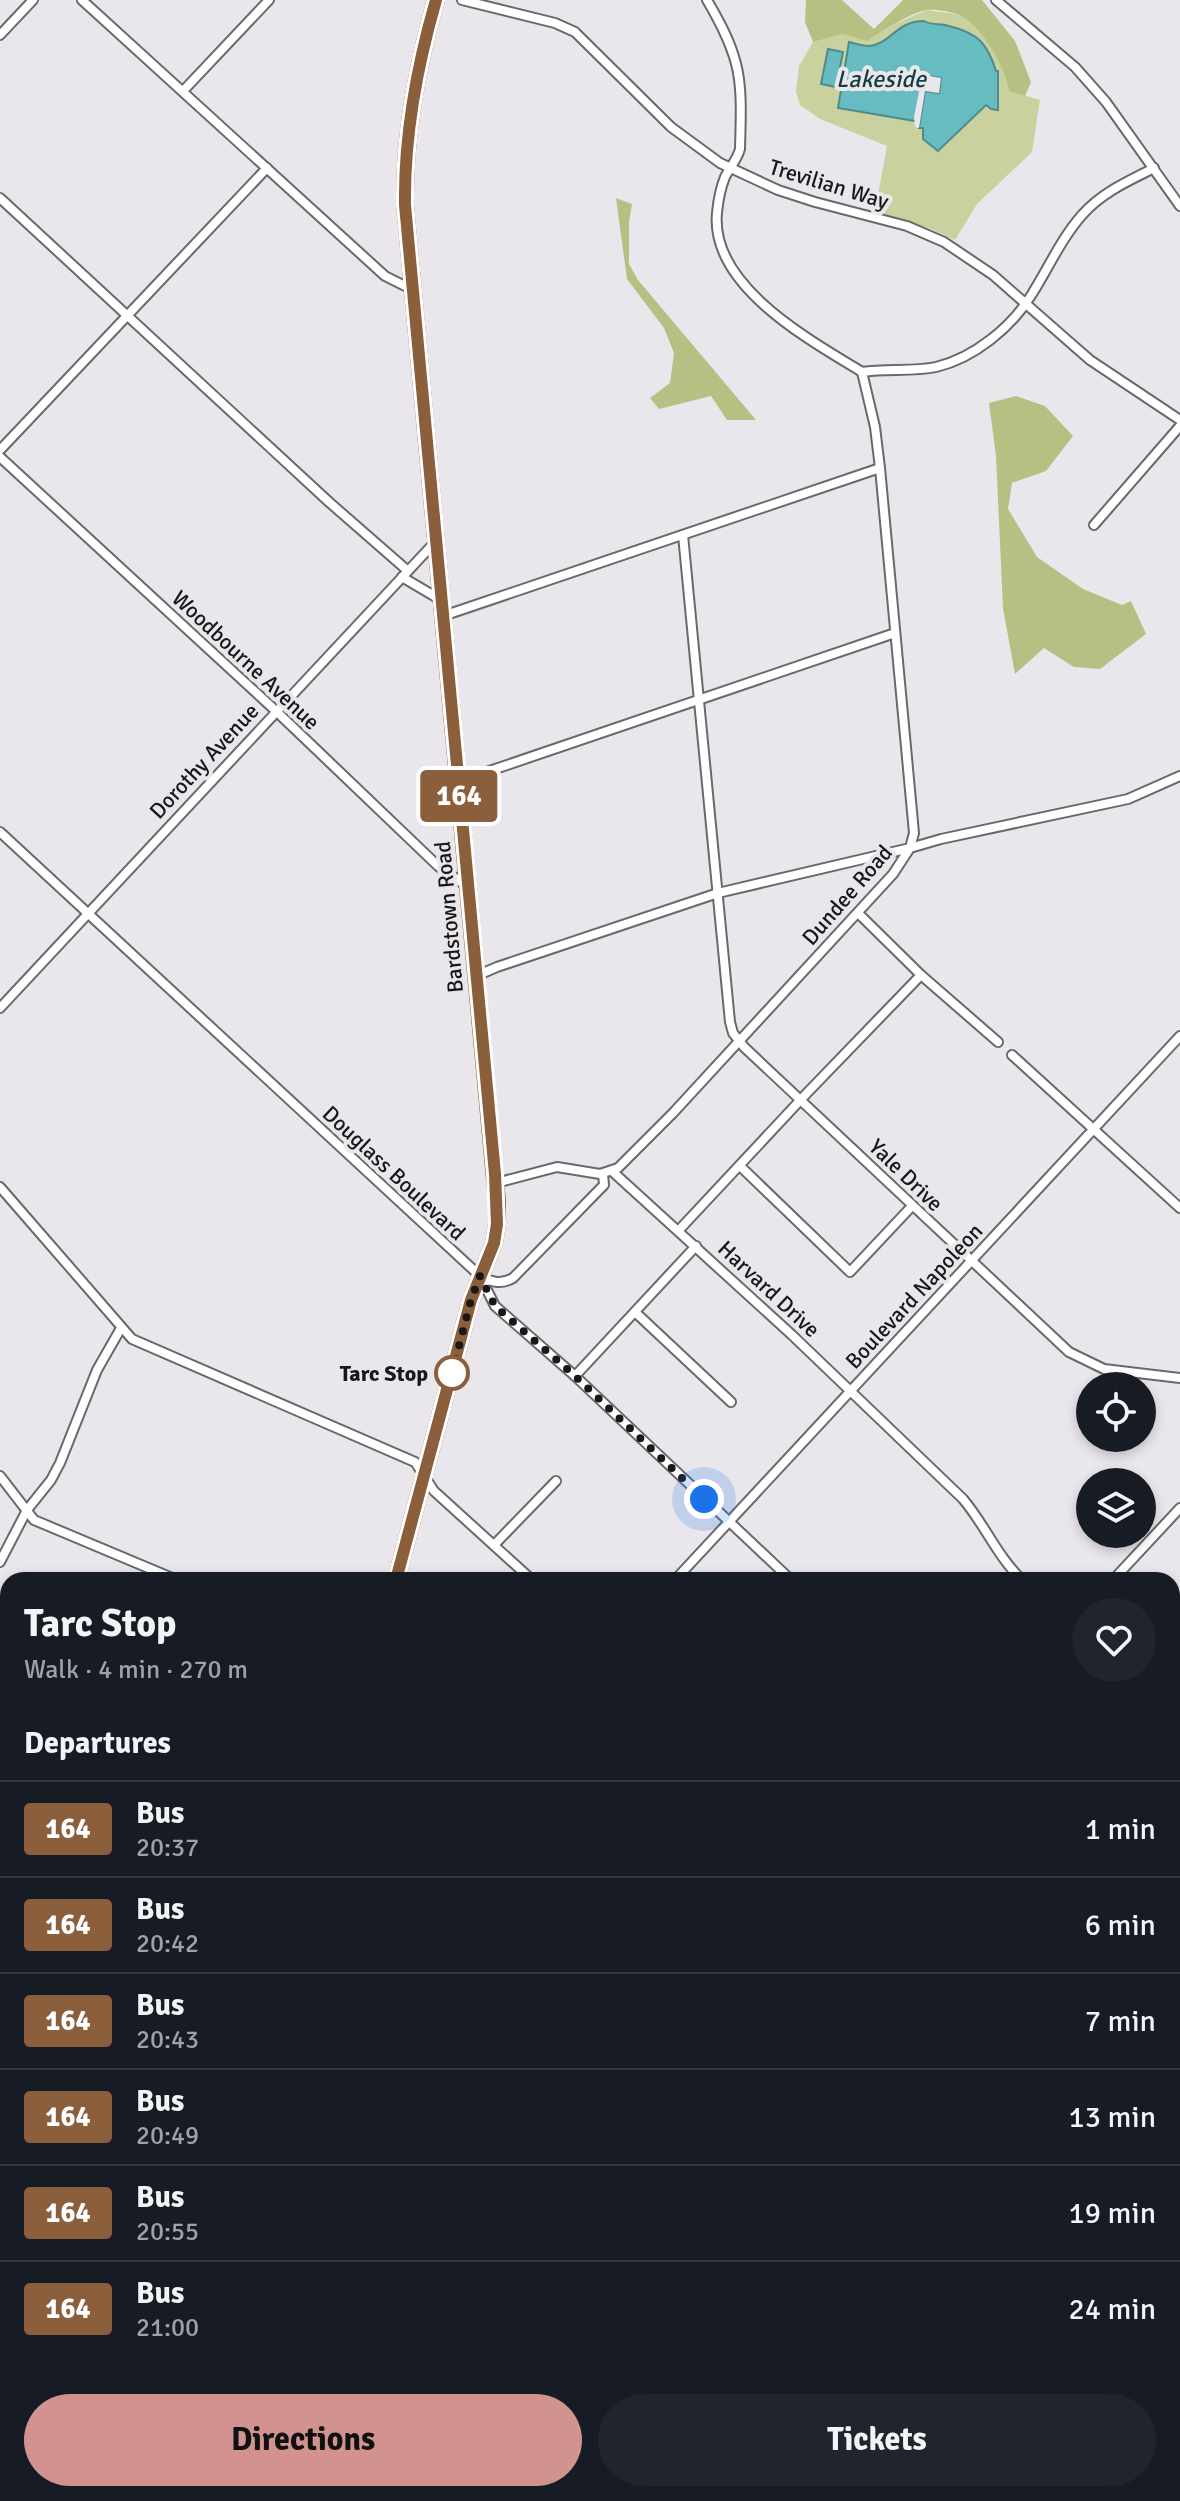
<!DOCTYPE html>
<meta charset="utf-8">
<style>
body{margin:0;font-family:Signika,sans-serif;background:#20242c;color:#f1f3f6;height:100vh;display:flex;flex-direction:column;font-size:30px;white-space:nowrap}
*{box-sizing:border-box;margin:0}
p{font-size:26px;color:#9ea1a6}
.icon{flex:none;width:44px;height:44px;fill:none;stroke:currentColor;stroke-width:2;stroke-linecap:round;stroke-linejoin:round}
.map{position:relative;flex:1;overflow:hidden}
.side{position:absolute;left:0px;top:1572px;width:1180px;height:930px;display:flex;flex-direction:column;background:#171b24;border-radius:24px 24px 0 0;box-shadow:0 4px 12px #0003}
.side>*{flex:none}
.badge{padding:0 16px;border-radius:6px;font-size:28px;line-height:52px}
.controls{position:absolute;left:1076px;top:1372px;display:grid;gap:16px}
.controls a{display:grid;place-items:center;width:80px;height:80px;border-radius:50%;background:#171b24;box-shadow:0 4px 12px #0003;font-size:40px}
.you{position:absolute;width:40px;height:40px;margin:-20px;border:6px solid #fff;border-radius:50%;background:#1a73e8;box-shadow:0 0 0 12px #1a73e833}
.map>.badge{position:absolute;translate:-50% -50%;box-shadow:0 0 0 4px #fff}
h2{padding:0 24px;font-size:30px;line-height:72px}
.round{display:grid;place-items:center;flex:none;width:84px;height:84px;border-radius:42px;background:#20242c}
.headline{display:flex;align-items:center;justify-content:space-between;height:136px;padding:0 24px}
h1{font-size:38px;font-weight:700;line-height:60px}
.action{display:flex;gap:16px;margin-top:auto;padding:16px 24px}
.action a{flex:1;height:92px;border-radius:48px;background:#d29390;color:#111;font-size:32px;font-weight:700;line-height:92px;text-align:center}
.action a+a{background:#20242c;color:#f1f3f6}
ul{padding:0;list-style:none}
li{display:flex;align-items:center;gap:24px;height:96px;padding:0 24px;border-top:2px solid #363941}
li div{flex:1}
li b{display:block;font-size:30px}
li em{font-style:normal}
li .badge{min-width:88px;font-weight:700;text-align:center}
.map>svg:first-child{display:block}
</style>
<div class="map">
<svg width="1180" height="2501" viewBox="0 0 1180 2501">
<rect width="100%" height="100%" fill="#eae7ec"/>
<path fill="#c9d29e" d="M927,10c10,2 22,2 32,5 21,7 48,55 51,76l30,9 -8,52 -55,52 -22,36 -24,-11 -56,-18 12,-65 -67,-27 -20,-14 -4,-13 3,-26 14,-24 30,-8 24,6 30,-17z"/>
<g fill="#b6c082">
<path d="M806,0h36l32,29 29,-29h79l33,41 16,41 -6,14 -16,-5c-2,-21 -29,-68 -50,-76 -7,-3 -23,-6 -31,-5 -15,1 -47,22 -61,31l-24,-7 -30,8 -8,-20z"/>
<polygon points="616,198 632,204 629,222 629,264 638,280 756,420 727,420 711,396 659,409 650,398 670,383 674,353 664,328 627,279"/>
<polygon points="1016,396 1045,406 1073,436 1046,471 1012,483 1008,509 1037,557 1083,589 1122,605 1131,601 1146,634 1100,669 1074,667 1044,648 1015,674 1003,608 996,456 989,403"/>
</g>
<g fill="#66bcc0" stroke="#4f8b8e" stroke-width="2">
<path d="M924,21c9,5 16,2 25,5 28,7 38,16 47,45h2v39l-7,-1 -5,-4 -48,46 -15,-12v-11h-4l6,-37 14,2 2,-15 -23,-4 4,6 -7,41 -77,-13 11,-66c7,2 14,4 20,4 22,-2 27,-25 55,-25z"/>
<polygon points="828,49 843,52 836,87 821,84"/>
</g>
<polygon fill="#eae7ec" points="918,74 941,78 939,93 925,91 919,128 915,127 914,117 921,81 917,79"/>
<g fill="none" stroke-linecap="round" stroke-linejoin="round">
<defs>
<g id="street">
<polyline points="82,0 385,276 413,290"/>
<polyline points="462,0 555,23 575,32 671,127 720,163 778,190 815,202 907,226 944,242 993,275 1090,360 1180,420"/>
<path d="M707,0c36,61 35,80 33,149 -3,11 -10,18 -15,28 -4,10 -7,25 -8,36 -7,73 93,127 145,159 24,-4 50,0 74,-5 38,-9 76,-40 96,-73 17,-27 29,-55 50,-79 19,-22 46,-34 72,-47"/>
<polyline points="996,0 1075,67 1106,102 1180,206"/>
<polyline points="0,35 33,0"/>
<polyline points="183,91 269,0"/>
<polyline points="0,198 329,502 408,571"/>
<polyline points="0,450 267,168"/>
<polyline points="0,457 276,711 438,866 468,887"/>
<polyline points="1094,525 1180,426"/>
<polyline points="683,535 730,1022 733,1033 744,1047 1069,1352 1104,1369 1180,1378"/>
<polyline points="402,577 441,600"/>
<polyline points="443,616 880,468"/>
<polyline points="457,782 895,633"/>
<polyline points="0,832 480,1276 495,1306 575,1376 791,1580"/>
<polyline points="858,913 921,975 998,1042"/>
<polyline points="476,976 497,967 718,893 910,848 914,833 880,468 875,427 862,372"/>
<polyline points="0,1008 436,541"/>
<polyline points="1012,1055 1180,1208"/>
<polyline points="740,1166 850,1272 912,1206"/>
<path d="M613,1172l179,163 171,164c22,26 34,57 59,81"/>
<polyline points="496,1183 557,1167 600,1174 618,1168 673,1113 893,874 910,848 941,839 1128,799 1180,776"/>
<polyline points="0,1187 132,1339 415,1462 434,1491 532,1580"/>
<polyline points="679,1230 807,1093 921,975"/>
<path d="M481,1277c12,5 20,8 32,1l85,-87 6,-6 -1,-11"/>
<polyline points="635,1312 731,1402"/>
<polyline points="575,1376 696,1246"/>
<polyline points="0,1476 34,1520 177,1580"/>
<polyline points="494,1545 556,1481"/>
<polyline points="0,1562 27,1510 51,1480 60,1463 97,1370 121,1328"/>
<polyline points="675,1580 1180,1036"/>
<polyline points="1113,1580 1180,1508"/>
<polyline points="0,1621 8,1619"/>
<polyline points="1172,1694 1180,1694"/>
<polyline points="0,1797 8,1790"/>
<polyline points="0,1829 8,1833"/>
<polyline points="1172,1844 1180,1840"/>
<polyline points="1172,1932 1180,1940"/>
<polyline points="0,1996 8,2000"/>
<polyline points="0,2026 8,2008"/>
<polyline points="0,2050 8,2053"/>
<polyline points="1172,2207 1180,2215"/>
<polyline points="0,2321 8,2329"/>
<polyline points="1172,2382 1180,2390"/>
<polyline points="153,2494 161,2501"/>
<polyline points="244,2494 252,2501"/>
<polyline points="480,2494 488,2501"/>
<polyline points="755,2494 764,2501"/>
<polyline points="1036,2494 1044,2501"/>
<polyline points="923,2501 928,2494"/>
</g>
<g id="primary">
<path d="M396,1580l75,-280 23,-57 3,-19v-23l-92,-996c-1,-69 12,-139 31,-205"/>
<polyline points="9,2501 12,2494"/>
</g>
</defs>
<use href="#street" stroke="#6a686c" stroke-width="12"/>
<use href="#primary" stroke="#895134" stroke-width="18"/>
<use href="#street" stroke="#fff" stroke-width="8"/>
<use href="#primary" stroke="#dda98e" stroke-width="14"/>
</g>
<g fill="none" stroke-linecap="round" stroke-linejoin="round">
<defs>
<path id="line" d="M396,1580l75,-280 23,-57 3,-19 -2,-50 -90,-969c-1,-69 12,-139 31,-205"/>
</defs>
<use href="#line" stroke="#fff" stroke-width="18"/>
<use href="#line" stroke="#8b5e3c" stroke-width="12"/>
<polyline stroke="#191819" stroke-width="8" stroke-dasharray="0 14.4" points="452,1373 471,1300 480,1276 495,1306 575,1376 704,1499"/>
</g>
<circle fill="#fff" stroke="#8b5e3c" stroke-width="4" cx="452" cy="1373" r="16"/>
<g text-anchor="middle" dominant-baseline="central" stroke-width="8" stroke-linejoin="round" paint-order="stroke">
<g font-size="22" fill="#191819" stroke="#eae7ec">
<text transform="translate(829 184) rotate(17)">Trevilian Way</text>
<text transform="translate(246 660) rotate(43)">Woodbourne Avenue</text>
<text transform="translate(204 761) rotate(-47)">Dorothy Avenue</text>
<text transform="translate(847 895) rotate(-49)">Dundee Road</text>
<text transform="translate(449 917) rotate(-95)">Bardstown Road</text>
<text transform="translate(394 1173) rotate(43)">Douglass Boulevard</text>
<text transform="translate(906 1175) rotate(44)">Yale Drive</text>
<text transform="translate(769 1289) rotate(43)">Harvard Drive</text>
<text transform="translate(914 1296) rotate(-47)">Boulevard Napoleon</text>
</g>
<g font-size="22" font-weight="bold" fill="#191819" stroke="#eae7ec" text-anchor="end">
<text x="428" y="1373">Tarc Stop</text>
</g>
<g font-size="24" font-style="italic" fill="#153e40" stroke="#eae7ec">
<text x="881" y="79">Lakeside</text>
</g>
</g>
</svg>
<div class="controls">
<a><svg class="icon" aria-label="locate" viewBox="0 0 24 24"><circle cx="12" cy="12" r="6"/><path d="M12 2v4M12 18v4M2 12h4M18 12h4"/></svg></a>
<a><svg class="icon" aria-label="layers" viewBox="0 0 24 24"><path d="M12 4l9 5-9 5-9-5zM3 14l9 5 9-5"/></svg></a>
</div>
<div class="you" style="left:704px;top:1499px"></div>
<b class="badge" style="left:459px;top:796px;background:#8b5e3c;color:#fff">164</b>
<section class="side">
<div class="headline"><div><h1>Tarc Stop</h1><p>Walk · 4 min · 270 m</p></div><a class="round"><svg class="icon" aria-label="heart" viewBox="0 0 24 24"><path d="M12 20l-8-8c-3-5 5-10 8-4 3-6 11-1 8 4z"/></svg></a></div>
<h2>Departures</h2>
<ul>
<li><span class="badge" style="background:#8b5e3c;color:#fff">164</span><div><b>Bus</b><p>20:37</p></div><em>1 min</em></li>
<li><span class="badge" style="background:#8b5e3c;color:#fff">164</span><div><b>Bus</b><p>20:42</p></div><em>6 min</em></li>
<li><span class="badge" style="background:#8b5e3c;color:#fff">164</span><div><b>Bus</b><p>20:43</p></div><em>7 min</em></li>
<li><span class="badge" style="background:#8b5e3c;color:#fff">164</span><div><b>Bus</b><p>20:49</p></div><em>13 min</em></li>
<li><span class="badge" style="background:#8b5e3c;color:#fff">164</span><div><b>Bus</b><p>20:55</p></div><em>19 min</em></li>
<li><span class="badge" style="background:#8b5e3c;color:#fff">164</span><div><b>Bus</b><p>21:00</p></div><em>24 min</em></li>
</ul>
<div class="action"><a>Directions</a><a>Tickets</a></div>
</section>
</div>
